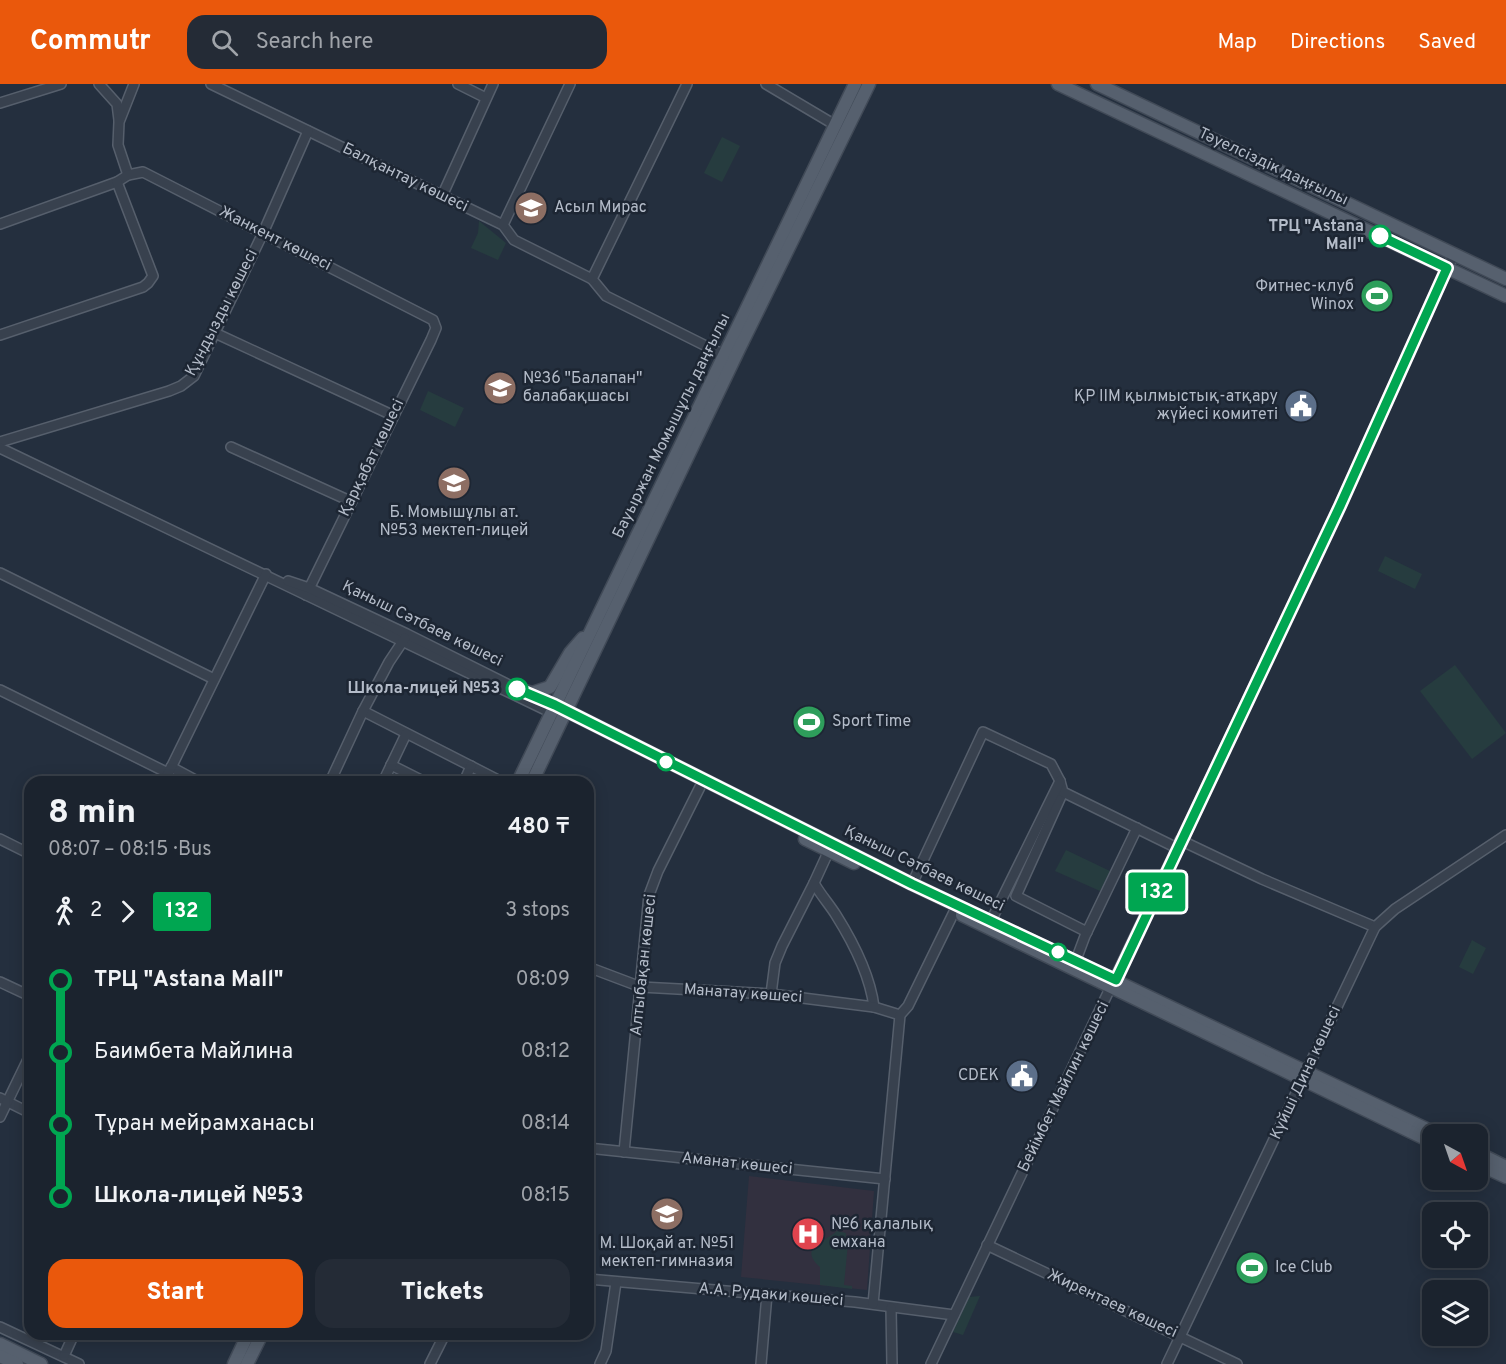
<!DOCTYPE html>
<meta charset="utf-8">
<style>
body{margin:0;font-family:Overpass,sans-serif;background:#242b36;color:#f1f3f6;height:100vh;display:flex;flex-direction:column;font-size:22px;white-space:nowrap}
*{box-sizing:border-box;margin:0}
p{font-size:20px;color:#a0a4aa}
.icon{flex:none;width:33px;height:33px;fill:none;stroke:currentColor;stroke-width:2;stroke-linecap:round;stroke-linejoin:round}
.map{position:relative;flex:1;overflow:hidden}
.drawer{position:absolute;left:24px;top:692px;width:570px;height:564px;display:flex;flex-direction:column;background:#1b232e;border-radius:18px;box-shadow:0 3px 15px #0003,0 0 0 2px #39404a}
.drawer>*{flex:none}
.badge{padding:0 12px;border-radius:4px;font-size:21px;line-height:39px}
.needle{width:39px;rotate:140deg}
.controls{position:absolute;left:1422px;top:1040px;display:grid;gap:12px}
.controls a{display:grid;place-items:center;width:66px;height:66px;border-radius:12px;background:#1b232e;box-shadow:0 3px 15px #0003,0 0 0 2px #39404a;font-size:30px}
.map>.badge{position:absolute;translate:-50% -50%;box-shadow:0 0 0 3px #fff}
.legs{display:flex;align-items:center;gap:9px;height:66px;padding:0 24px;font-size:20px}
.legs p{margin-inline-start:auto}
.overview{display:flex;align-items:center;justify-content:space-between;height:102px;padding:0 24px}
h1{font-size:33px;font-weight:800;line-height:45px}
.action{display:flex;gap:12px;margin-top:auto;padding:12px 24px}
.action a{flex:1;height:69px;border-radius:18px;background:#ea580c;color:#fff;font-size:24px;font-weight:800;line-height:69px;text-align:center}
.action a+a{background:#242b36;color:#f1f3f6}
ul{padding:0 24px;list-style:none}
li{display:flex;align-items:center;gap:21px;height:72px;font-size:22px}
li i{display:grid;place-items:center;width:9px;height:100%;margin:0 8px;background:currentColor}
li i::after{content:'';width:15px;height:15px;margin:-8px;border:4px solid;border-radius:50%;background:#1b232e}
li p{margin-inline-start:auto}
li:first-child i{background:linear-gradient(#0000 50%,currentColor 0)}
li:last-child i{background:linear-gradient(currentColor 50%,#0000 0)}
header{display:flex;align-items:center;gap:36px;box-sizing:border-box;height:84px;padding:0 30px;background:#ea580c;color:#fff}
header strong{font-size:28px}
nav{display:flex;gap:33px;margin-inline-start:auto;font-size:21px}
.search{width:420px;height:54px;background:#242b36;display:flex;align-items:center;gap:15px;box-sizing:border-box;padding:0 21px;border-radius:18px;color:#a0a4aa;font-size:22px}
.map>svg:first-child{display:block}
</style>
<header>
<strong>Commutr</strong>
<div class="search"><svg class="icon" aria-label="search" viewBox="0 0 24 24"><circle cx="10" cy="10" r="6"/><path d="M15 15l6 6"/></svg>Search here</div>
<nav><a>Map</a><a>Directions</a><a>Saved</a></nav>
</header>
<div class="map">
<svg width="1506" height="1280" viewBox="0 0 1506 1280">
<rect width="100%" height="100%" fill="#242f3e"/>
<polygon fill="#32303f" points="749,1092 874,1107 867,1206 741,1193"/>
<g fill="#263c3f">
<polygon points="722,53 740,62 722,98 704,89"/>
<polygon points="479,137 506,159 498,176 471,164 478,149"/>
<polygon points="428,307 464,324 455,343 420,326"/>
<polygon points="1385,472 1422,490 1415,505 1378,487"/>
<polygon points="1455,581 1506,649 1472,675 1420,607"/>
<polygon points="1066,766 1110,787 1100,807 1055,787"/>
<polygon points="1472,856 1486,864 1473,890 1459,883"/>
<path d="M837,1147l9,2 -1,9 3,1 -4,42 8,1v3l-32,-4v-18c-23,-20 6,-26 17,-36z"/>
<polygon points="980,1212 963,1251 953,1248 969,1213"/>
</g>
<g fill="none" stroke-linecap="round" stroke-linejoin="round">
<defs>
<g id="minor">
<polyline points="99,0 117,20 119,36"/>
<polyline points="211,0 503,141 514,156 592,195 606,212 728,273"/>
<polyline points="458,0 486,14"/>
<polyline points="766,0 835,41"/>
<polyline points="0,19 61,0"/>
<polyline points="128,91 118,61 119,38 134,0"/>
<polyline points="442,112 493,0"/>
<polyline points="0,140 117,98 128,91 143,88 433,236 436,244 431,256 306,511"/>
<polyline points="503,141 570,0"/>
<polyline points="592,195 687,0"/>
<polyline points="215,249 392,331"/>
<polyline points="0,251 143,203 148,199 153,192 117,98"/>
<polyline points="0,358 169,307 181,302 194,292 263,149 308,47"/>
<polyline points="231,363 350,417"/>
<polyline points="0,364 552,629"/>
<polyline points="0,489 214,595"/>
<polyline points="288,497 309,504 407,550 509,601"/>
<polyline points="0,606 168,689"/>
<polyline points="527,610 555,621"/>
<polyline points="363,627 502,698"/>
<polyline points="391,681 425,698"/>
<polyline points="171,683 199,698"/>
<polyline points="164,698 266,490"/>
<polyline points="330,698 363,627 389,578 405,554"/>
<polyline points="383,698 406,650"/>
<polyline points="464,698 471,682"/>
<polyline points="1063,708 1016,812 1087,848"/>
<polyline points="0,755 30,770"/>
<polyline points="1180,756 1262,795 1375,843"/>
<path d="M831,762l-17,37c6,11 15,21 22,32 17,27 34,60 38,92"/>
<polyline points="912,800 983,648 1051,680 1060,697 1063,708 1177,764"/>
<polyline points="988,843 1060,697"/>
<polyline points="1076,876 1085,852 1137,744"/>
<polyline points="588,883 641,903 771,910 874,923 900,931"/>
<polyline points="0,898 30,912"/>
<polyline points="771,910 775,879 782,862 814,799"/>
<polyline points="0,1014 30,1029"/>
<polyline points="0,1033 30,971"/>
<polyline points="588,1064 885,1095"/>
<polyline points="624,1068 649,811 658,787 700,703"/>
<polyline points="987,1161 1237,1280"/>
<polyline points="588,1195 855,1218 954,1231"/>
<polyline points="873,1220 900,931 908,922 954,828"/>
<polyline points="891,1224 892,1280"/>
<polyline points="0,1243 79,1280"/>
<polyline points="64,1272 74,1250"/>
<polyline points="430,1280 445,1250"/>
<polyline points="600,1280 606,1267 616,1198"/>
<polyline points="761,1280 767,1210"/>
<polyline points="931,1280 1329,445 1454,170"/>
<polyline points="1167,1280 1375,843 1395,825 1506,751"/>
</g>
<g id="major">
<polyline points="1058,0 1506,212"/>
<polyline points="1097,0 1506,195"/>
<polyline points="517,605 532,609 550,603 570,569 583,554"/>
<polyline points="555,621 912,800 1437,1050"/>
<polyline points="518,698 855,0"/>
<polyline points="532,698 739,265 869,0"/>
<polyline points="805,755 854,779"/>
<polyline points="962,831 1432,1058"/>
<polyline points="1478,1069 1506,1083"/>
<polyline points="1478,1080 1506,1093"/>
<polyline points="0,1260 41,1280"/>
<polyline points="0,1272 17,1280"/>
<polyline points="234,1280 248,1250"/>
<polyline points="247,1280 262,1250"/>
</g>
</defs>
<use href="#minor" stroke="#565f6c" stroke-width="12"/>
<use href="#major" stroke="#414a57" stroke-width="15"/>
<use href="#minor" stroke="#38414e" stroke-width="9"/>
<use href="#major" stroke="#56606e" stroke-width="12"/>
</g>
<g fill="none" stroke-linecap="round" stroke-linejoin="round">
<defs>
<polyline id="line-1" points="517,605 555,621 912,800 1116,896 1340,422 1447,184 1380,152"/>
</defs>
<use href="#line-1" stroke="#fff" stroke-width="14"/>
<use href="#line-1" stroke="#00a651" stroke-width="9"/>
</g>
<defs>
<symbol id="school-disc" viewBox="-11 -11 22 22"><circle r="9.5" fill="#8d6e63" stroke="#1d2633"/><path d="M0-5L7-2L0 1L-7-2ZM-4 1L0 2.5L4 1V4Q0 6-4 4Z" fill="#fff"/></symbol>
<symbol id="stadium-disc" viewBox="-11 -11 22 22"><circle r="9.5" fill="#2e9e5b" stroke="#1d2633"/><path d="M0-5a6.5 5 0 1 0 0 10a6.5 5 0 1 0 0-10ZM-3.5-1.8h7v3.6h-7Z" fill="#fff"/></symbol>
<symbol id="civic-disc" viewBox="-11 -11 22 22"><circle r="9.5" fill="#5c6f8a" stroke="#1d2633"/><path d="M-.6-6.5H3V-4.5H.6V-3L4-1V1h2V6H-6V1h2V-1L-.6-3ZM-1.2 2.5V6h2.4V2.5Z" fill="#fff"/></symbol>
<symbol id="hospital-disc" viewBox="-11 -11 22 22"><circle r="9.5" fill="#e0444e" stroke="#1d2633"/><path d="M-5-5h3v3.5h4V-5h3V5h-3V1.5h-4V5h-3Z" fill="#fff"/></symbol>
</defs>
<g fill-rule="evenodd">
<use href="#school-disc" x="512" y="105" width="38" height="38"/>
<use href="#stadium-disc" x="1358" y="193" width="38" height="38"/>
<use href="#school-disc" x="481" y="285" width="38" height="38"/>
<use href="#civic-disc" x="1282" y="303" width="38" height="38"/>
<use href="#school-disc" x="435" y="380" width="38" height="38"/>
<use href="#stadium-disc" x="790" y="619" width="38" height="38"/>
<use href="#civic-disc" x="1003" y="973" width="38" height="38"/>
<use href="#school-disc" x="648" y="1111" width="38" height="38"/>
<use href="#hospital-disc" x="789" y="1131" width="38" height="38"/>
<use href="#stadium-disc" x="1233" y="1165" width="38" height="38"/>
</g>
<g fill="#fff" stroke="#00a651" stroke-width="3">
<circle cx="1380" cy="152" r="10"/>
<circle cx="517" cy="605" r="10"/>
<circle cx="666" cy="678" r="8"/>
<circle cx="1058" cy="868" r="8"/>
</g>
<g text-anchor="middle" dominant-baseline="central" stroke-width="5" stroke-linejoin="round" paint-order="stroke">
<g font-size="16" fill="#b4bcc9" stroke="#1d2633">
<text transform="translate(1273 83) rotate(25)">Тәуелсіздік даңғылы</text>
<text transform="translate(405 94) rotate(26)">Балқантау көшесі</text>
<text transform="translate(275 155) rotate(27)">Жанкент көшесі</text>
<text transform="translate(222 229) rotate(-63)">Құндызды көшесі</text>
<text transform="translate(672 342) rotate(-64)">Бауыржан Момышұлы даңғылы</text>
<text transform="translate(372 374) rotate(-64)">Қарқабат көшесі</text>
<text transform="translate(422 540) rotate(26)">Қаныш Сәтбаев көшесі</text>
<text transform="translate(924 785) rotate(26)">Қаныш Сәтбаев көшесі</text>
<text transform="translate(644 881) rotate(-84)">Алтыбақан көшесі</text>
<text transform="translate(743 910) rotate(4)">Манатау көшесі</text>
<text transform="translate(1306 989) rotate(-65)">Күйші Дина көшесі</text>
<text transform="translate(1064 1003) rotate(-64)">Бейімбет Майлин көшесі</text>
<text transform="translate(737 1080) rotate(6)">Аманат көшесі</text>
<text transform="translate(771 1211) rotate(5)">А.А. Рудаки көшесі</text>
<text transform="translate(1112 1220) rotate(25)">Жирентаев көшесі</text>
</g>
<g font-size="16" fill="#b4bcc9" stroke="#1d2633" text-anchor="start">
<text x="554" y="124">Асыл Мирас</text>
<text x="1354" y="203" text-anchor="end">Фитнес-клуб<tspan x="1354" dy="18">Winox</tspan></text>
<text x="523" y="295">№36 "Балапан"<tspan x="523" dy="18">балабақшасы</tspan></text>
<text x="1278" y="313" text-anchor="end">ҚР ІІМ қылмыстық-атқару<tspan x="1278" dy="18">жүйесі комитеті</tspan></text>
<text x="454" y="429" text-anchor="middle">Б. Момышұлы ат.<tspan x="454" dy="18">№53 мектеп-лицей</tspan></text>
<text x="832" y="638">Sport Time</text>
<text x="999" y="992" text-anchor="end">CDEK</text>
<text x="831" y="1141">№6 қалалық<tspan x="831" dy="18">емхана</tspan></text>
<text x="667" y="1160" text-anchor="middle">М. Шоқай ат. №51<tspan x="667" dy="18">мектеп-гимназия</tspan></text>
<text x="1275" y="1184">Ice Club</text>
</g>
<g font-size="16" font-weight="bold" fill="#b4bcc9" stroke="#1d2633" text-anchor="end">
<text x="1364" y="143">ТРЦ "Astana<tspan x="1364" dy="18">Mall"</tspan></text>
<text x="500" y="605">Школа-лицей №53</text>
</g>
</g>
</svg>
<div class="controls">
<a><svg class="needle" viewBox="-14 -14 28 28"><path d="M0-13l5 13h-10z" fill="#e53935"/><path d="M0 13l5-13h-10z" fill="#a0a4aa"/></svg></a>
<a><svg class="icon" aria-label="locate" viewBox="0 0 24 24"><circle cx="12" cy="12" r="6"/><path d="M12 2v4M12 18v4M2 12h4M18 12h4"/></svg></a>
<a><svg class="icon" aria-label="layers" viewBox="0 0 24 24"><path d="M12 4l9 5-9 5-9-5zM3 14l9 5 9-5"/></svg></a>
</div>
<b class="badge" style="left:1157px;top:808px;background:#00a651;color:#fff">132</b>
<section class="drawer">
<div class="overview"><div><h1>8 min</h1><p>08:07 – 08:15 · Bus</p></div><b>480 ₸</b></div>
<div class="legs"><svg class="icon" aria-label="walk" viewBox="0 0 24 24"><circle cx="13" cy="4" r="2"/><path d="M13 8l-2 6 4 7M11 14l-3 7M7 12l3-4h3l4 4"/></svg>2<svg class="icon" aria-label="forward" viewBox="0 0 24 24"><path d="M9 5l7 7-7 7"/></svg><b class="badge" style="background:#00a651;color:#fff">132</b><p>3 stops</p></div>
<ul>
<li><i style="color:#00a651"></i><b>ТРЦ &quot;Astana Mall&quot;</b><p>08:09</p></li>
<li><i style="color:#00a651"></i><span>Баимбета Майлина</span><p>08:12</p></li>
<li><i style="color:#00a651"></i><span>Тұран мейрамханасы</span><p>08:14</p></li>
<li><i style="color:#00a651"></i><b>Школа-лицей №53</b><p>08:15</p></li>
</ul>
<div class="action"><a>Start</a><a>Tickets</a></div>
</section>
</div>
